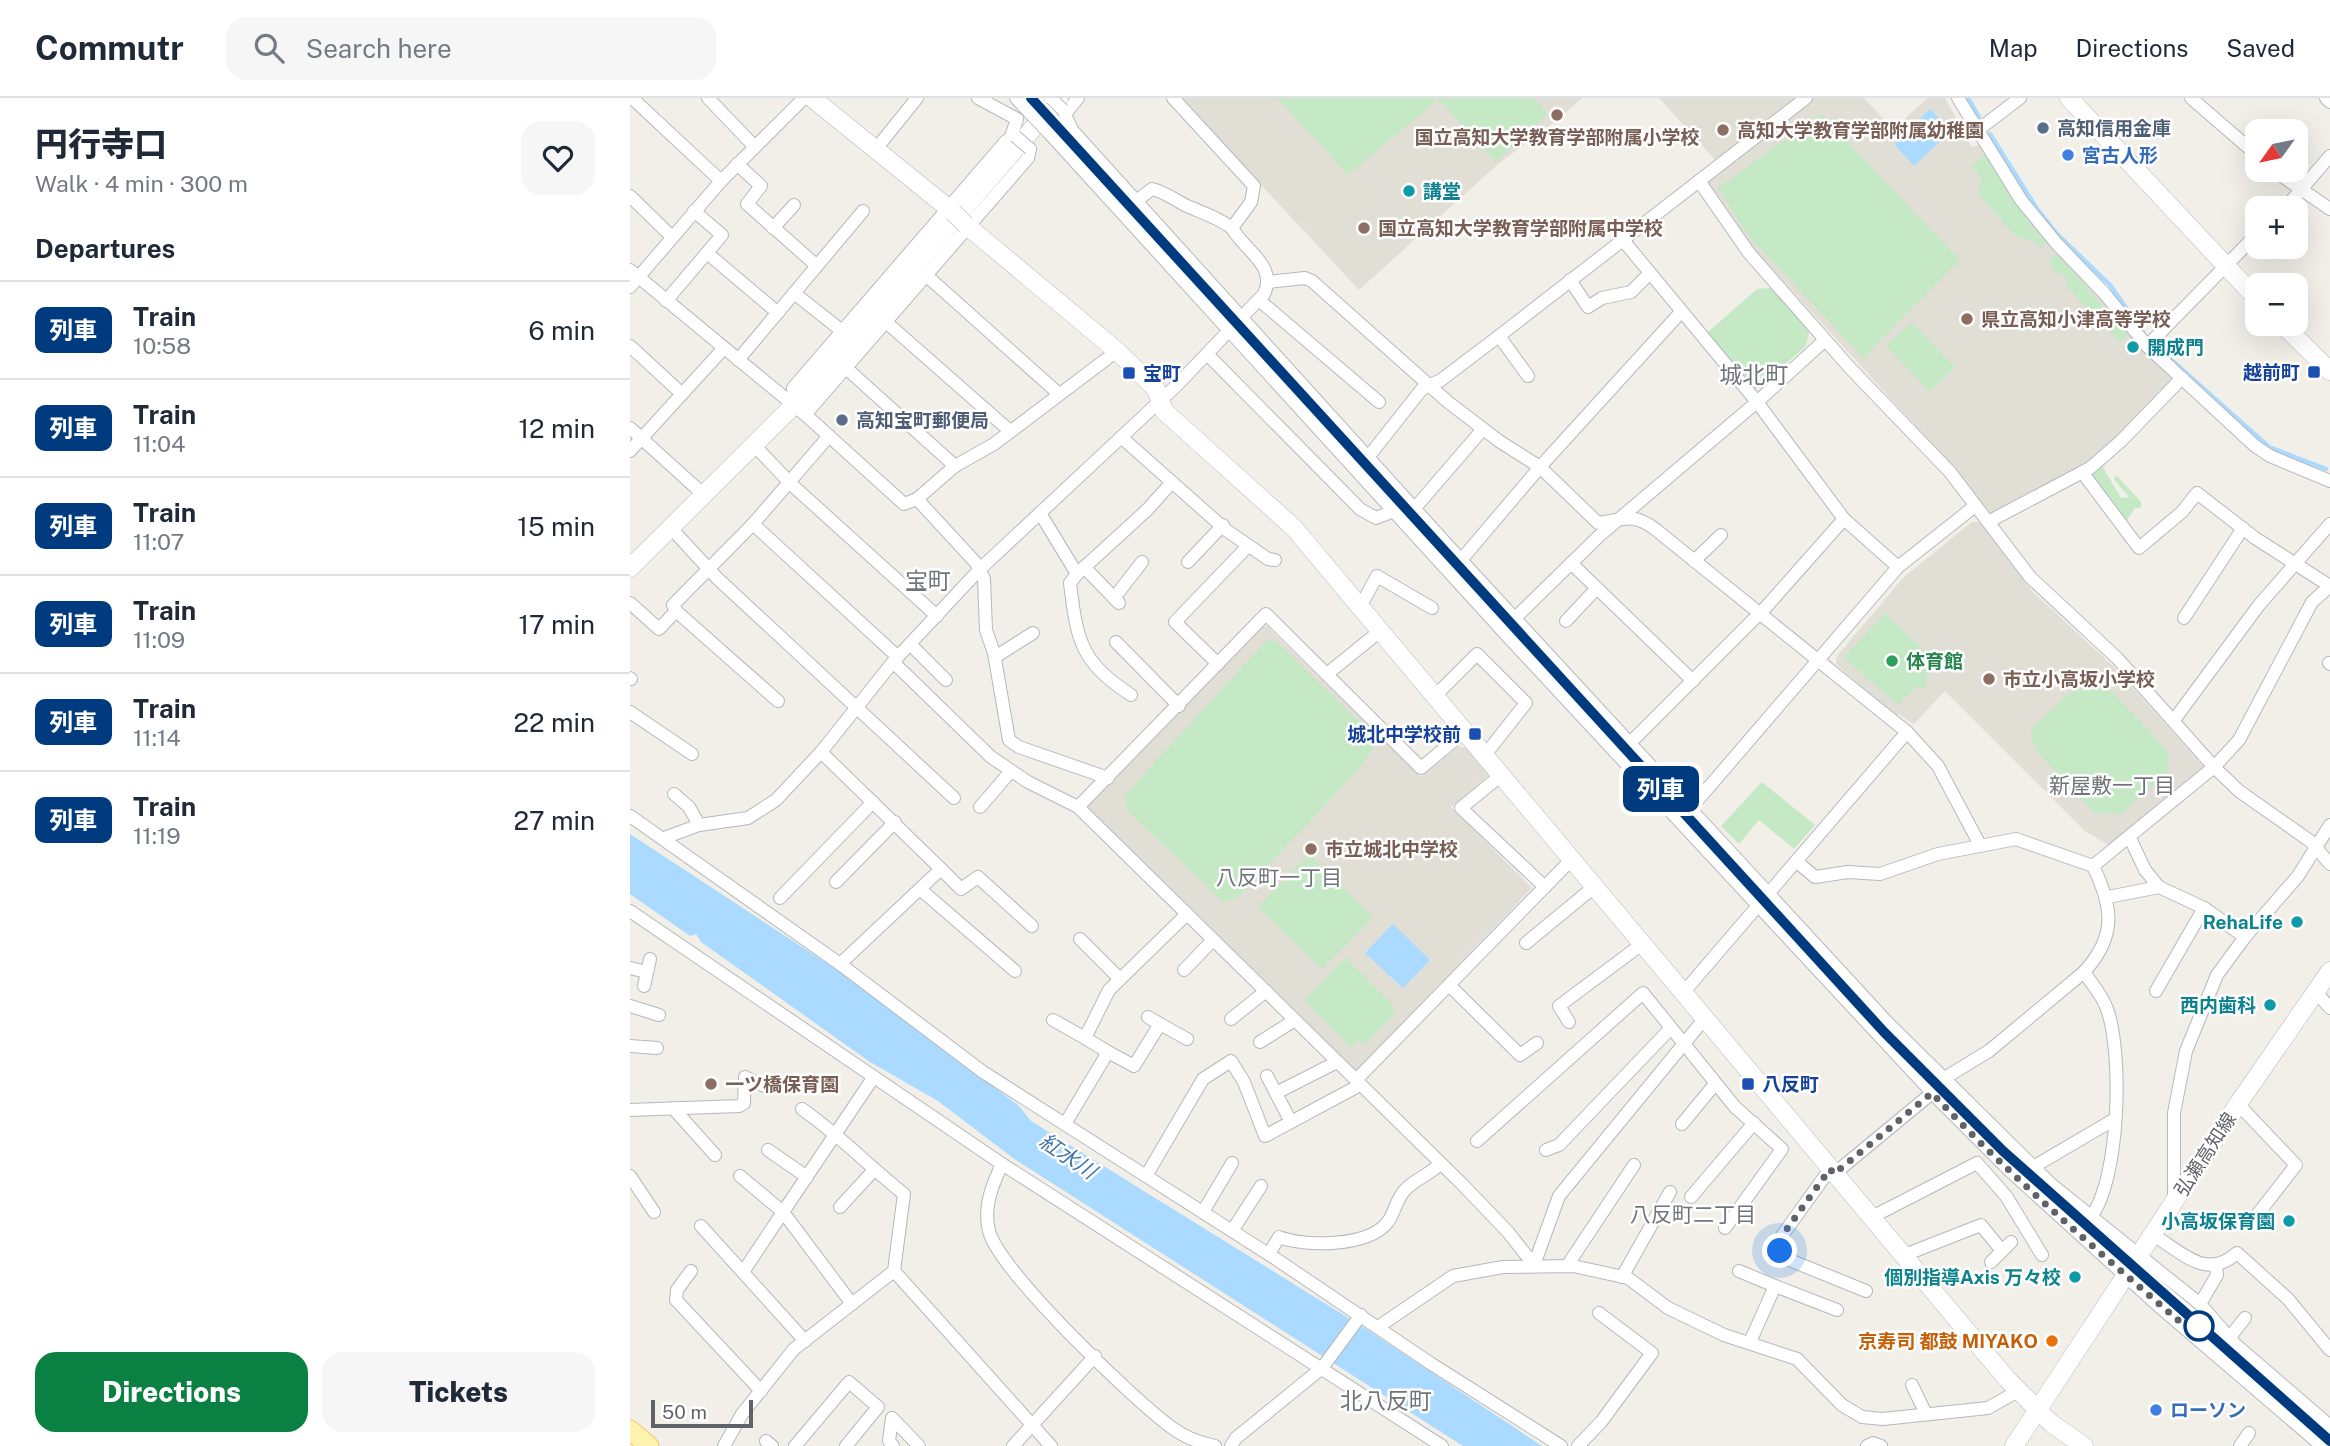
<!DOCTYPE html>
<meta charset="utf-8">
<style>
body{margin:0;font-family:"Public Sans","Noto Sans JP",sans-serif;background:#f6f6f7;color:#1f2937;height:100vh;display:flex;flex-direction:column;font-size:26px;white-space:nowrap}
*{box-sizing:border-box;margin:0}
p{font-size:23px;color:#747a83}
.icon{flex:none;width:38px;height:38px;fill:none;stroke:currentColor;stroke-width:2;stroke-linecap:round;stroke-linejoin:round}
.map{position:relative;flex:1;overflow:hidden}
.sheet{display:flex;flex-direction:column;background:#fff;width:630px}
.sheet>*{flex:none}
.badge{padding:0 14px;border-radius:10px;font-size:24px;line-height:46px}
.needle{width:46px;rotate:237deg}
.fabs{position:absolute;left:1615px;top:21px;display:grid;gap:14px}
.fabs a{display:grid;place-items:center;width:63px;height:63px;border-radius:14px;background:#fff;box-shadow:0 7px 28px #0002;font-size:35px}
.scale{position:absolute;left:21px;bottom:18px;width:102px;box-sizing:border-box;padding-left:7px;border:4px solid #5f6368;border-top:0;font-size:19px;line-height:24px;white-space:nowrap;color:#5f6368;-webkit-text-stroke:5px #fff;paint-order:stroke}
.you{position:absolute;width:35px;height:35px;margin:-18px;border:5px solid #fff;border-radius:50%;background:#1a73e8;box-shadow:0 0 0 10px #1a73e833}
.map>.badge{position:absolute;translate:-50% -50%;box-shadow:0 0 0 4px #fff}
h2{padding:0 35px;font-size:26px;line-height:63px}
.round{display:grid;place-items:center;flex:none;width:74px;height:74px;border-radius:21px;background:#f6f6f7}
.overview{display:flex;align-items:center;justify-content:space-between;height:119px;padding:0 35px}
h1{font-size:33px;font-weight:800;line-height:52px}
.cta{display:flex;gap:14px;margin-top:auto;padding:14px 35px}
.cta a{flex:1;height:80px;border-radius:21px;background:#0b8043;color:#fff;font-size:28px;font-weight:800;line-height:80px;text-align:center}
.cta a+a{background:#f6f6f7;color:#1f2937}
ul{padding:0;list-style:none}
li{display:flex;align-items:center;gap:21px;height:98px;padding:0 35px;border-top:2px solid #e0e1e3}
li div{flex:1}
li b{display:block;font-size:26px}
li em{font-style:normal}
li .badge{min-width:77px;font-weight:700;text-align:center}
header{display:flex;align-items:center;gap:42px;box-sizing:border-box;height:98px;padding:0 35px;background:#fff;border-bottom:2px solid #e0e1e3}
header strong{font-size:33px}
nav{display:flex;gap:38px;margin-inline-start:auto;font-size:24px}
.search{width:490px;height:63px;background:#f6f6f7;display:flex;align-items:center;gap:18px;box-sizing:border-box;padding:0 24px;border-radius:21px;color:#747a83;font-size:26px}
main{display:flex;flex:1;min-height:0}
.map>svg:first-child{display:block}
</style>
<header>
<strong>Commutr</strong>
<div class="search"><svg class="icon" aria-label="search" viewBox="0 0 24 24"><circle cx="10" cy="10" r="6"/><path d="M15 15l6 6"/></svg>Search here</div>
<nav><a>Map</a><a>Directions</a><a>Saved</a></nav>
</header>
<main>
<section class="sheet">
<div class="overview"><div><h1>円行寺口</h1><p>Walk · 4 min · 300 m</p></div><a class="round"><svg class="icon" aria-label="heart" viewBox="0 0 24 24"><path d="M12 20l-8-8c-3-5 5-10 8-4 3-6 11-1 8 4z"/></svg></a></div>
<h2>Departures</h2>
<ul>
<li><span class="badge" style="background:#003b80;color:#fff">列車</span><div><b>Train</b><p>10:58</p></div><em>6 min</em></li>
<li><span class="badge" style="background:#003b80;color:#fff">列車</span><div><b>Train</b><p>11:04</p></div><em>12 min</em></li>
<li><span class="badge" style="background:#003b80;color:#fff">列車</span><div><b>Train</b><p>11:07</p></div><em>15 min</em></li>
<li><span class="badge" style="background:#003b80;color:#fff">列車</span><div><b>Train</b><p>11:09</p></div><em>17 min</em></li>
<li><span class="badge" style="background:#003b80;color:#fff">列車</span><div><b>Train</b><p>11:14</p></div><em>22 min</em></li>
<li><span class="badge" style="background:#003b80;color:#fff">列車</span><div><b>Train</b><p>11:19</p></div><em>27 min</em></li>
</ul>
<div class="cta"><a>Directions</a><a>Tickets</a></div>
</section>
<div class="map">
<svg width="1700" height="1348" viewBox="0 0 1700 1348">
<rect width="100%" height="100%" fill="#f1efe8"/>
<g fill="#e1ded6">
<polygon points="550,0 952,0 926,23 867,67 729,192"/>
<polygon points="1029,0 1170,0 1087,64"/>
<polygon points="1184,0 1234,0 1263,31 1298,0 1315,0 1342,49 1350,46 1415,141 1542,279 1542,284 1465,360 1359,416 1321,367 1117,143 1078,85 1079,79"/>
<polygon points="1342,424 1349,424 1404,495 1484,569 1575,670 1480,748 1455,733 1315,593 1284,626 1269,616 1266,618 1252,611 1254,607 1206,566 1207,558 1274,479"/>
<polygon points="637,528 791,679 828,649 835,649 860,676 821,709 902,790 726,973 459,712 458,707 632,529"/>
</g>
<g fill="#c5e8c5">
<polygon points="647,0 802,0 805,4 718,77"/>
<polygon points="807,0 903,0 918,16 866,64"/>
<polygon points="1191,16 1330,162 1233,260 1118,137 1088,90"/>
<polygon points="1355,56 1416,144 1410,150 1404,143 1387,139 1348,96 1351,80 1347,72 1339,70"/>
<polygon points="1427,156 1498,236 1490,244 1436,188 1439,184 1430,174 1425,176 1419,161"/>
<polygon points="1141,190 1179,234 1176,248 1125,292 1077,235 1127,191"/>
<polygon points="1281,224 1325,269 1300,294 1256,248"/>
<polygon points="1471,366 1491,400 1499,399 1484,381 1486,377 1511,404 1511,410 1505,410 1495,425 1456,376"/>
<polygon points="1255,515 1307,565 1295,580 1298,584 1292,591 1287,588 1268,607 1214,560"/>
<polygon points="640,542 647,544 745,639 746,646 731,669 607,800 593,804 497,712 494,698 634,545"/>
<polygon points="1455,579 1469,580 1539,654 1537,676 1491,716 1464,715 1405,651 1401,632"/>
<polygon points="1132,684 1185,727 1164,751 1129,722 1109,746 1091,728"/>
<polygon points="679,756 743,819 692,871 628,809"/>
<polygon points="715,860 763,907 761,909 766,915 734,947 728,942 721,949 674,902"/>
</g>
<g fill="#aadaff">
<polygon points="1300,11 1321,33 1284,68 1264,46"/>
<polygon points="0,736 219,880 389,1008 401,1023 733,1229 912,1348 833,1348 383,1060 308,1003 240,964 71,844 66,836 60,838 0,796"/>
<polygon points="763,826 800,862 773,890 735,855"/>
</g>
<g fill="none" stroke-linecap="round" stroke-linejoin="round">
<g stroke="#aadaff" stroke-width="4.5">
<polyline points="1338,0 1349,19"/>
<polyline points="1360,36 1407,111 1426,135 1480,187 1513,234"/>
<polyline points="1529,251 1639,349 1696,371"/>
</g>
<defs>
<g id="street">
<polyline points="2,0 91,83"/>
<polyline points="78,0 124,48"/>
<polyline points="348,0 387,21 381,39"/>
<polyline points="386,0 398,13"/>
<polyline points="1328,0 1391,102 1427,146 1475,196 1517,248 1625,348 1640,358 1700,383"/>
<polyline points="1561,0 1628,58"/>
<polyline points="1696,0 1700,4"/>
<polyline points="433,12 442,32 831,462 1257,924 1422,1087 1570,1206 1605,1246 1700,1328"/>
<polyline points="436,15 448,0"/>
<polyline points="1348,32 1390,0"/>
<polyline points="420,36 880,541 1309,1002 1380,1073 1532,1211 1692,1348"/>
<polyline points="385,38 376,43 163,290 164,308 180,311 398,60 400,51"/>
<polyline points="246,51 287,0"/>
<polyline points="107,66 131,88 117,106 187,168"/>
<polyline points="1643,72 1700,111"/>
<polyline points="1069,83 1119,155 1220,270 1320,374 1400,479 1487,560 1584,669 1609,693 1680,743 1700,766"/>
<polyline points="0,98 42,139"/>
<path d="M506,103l16,-12c13,3 23,11 35,17 16,7 30,11 45,22"/>
<polyline points="1655,110 1700,58"/>
<polyline points="143,130 164,107"/>
<polyline points="992,141 1127,304 1214,421 1268,469"/>
<polyline points="77,155 148,215"/>
<polyline points="0,172 178,319 274,406 287,401"/>
<polyline points="297,178 429,296"/>
<polyline points="940,182 958,209 972,200 1001,194 1020,175"/>
<path d="M637,184l38,-4 7,3 136,121 51,39 41,26 58,56c26,-3 34,-11 57,6l252,203 31,34 42,79"/>
<polyline points="0,189 91,83 174,0"/>
<polyline points="164,195 212,233"/>
<polyline points="629,202 749,304"/>
<polyline points="36,203 92,137 64,113"/>
<polyline points="256,224 380,333"/>
<polyline points="869,238 898,278"/>
<polyline points="0,248 52,296"/>
<polyline points="1517,248 1628,135"/>
<polyline points="577,256 730,411 746,420 764,413"/>
<polyline points="108,262 233,113"/>
<polyline points="216,270 325,368"/>
<polyline points="0,330 74,397"/>
<polyline points="491,339 596,432 638,461 645,462"/>
<polyline points="124,347 161,386 307,518"/>
<polyline points="0,353 94,250"/>
<polyline points="739,358 792,291 811,282 869,238 1176,0"/>
<polyline points="1452,374 1509,450 1552,414 1567,395 1625,440 1700,488"/>
<polyline points="785,410 853,331"/>
<path d="M410,415l37,61 -7,9c7,59 11,79 61,112"/>
<polyline points="1358,424 1460,370 1491,343 1552,280"/>
<polyline points="123,426 268,559"/>
<polyline points="41,430 87,480 324,700"/>
<polyline points="831,462 910,369 1051,214"/>
<polyline points="1064,463 1091,437"/>
<polyline points="558,464 593,427"/>
<polyline points="941,465 1063,583"/>
<polyline points="454,469 489,505"/>
<polyline points="447,476 518,411 542,384"/>
<polyline points="484,500 512,464"/>
<polyline points="0,505 29,531 46,513 43,507 123,426 199,338"/>
<polyline points="730,509 747,478 802,510"/>
<polyline points="46,513 148,603"/>
<polyline points="1554,520 1613,430"/>
<polyline points="936,523 967,490"/>
<polyline points="880,525 969,438 1127,304 1195,242"/>
<polyline points="486,544 549,608"/>
<polyline points="280,546 316,582"/>
<polyline points="365,559 403,535"/>
<polyline points="263,564 361,659 398,684 448,709 832,1086 878,1134 904,1167"/>
<polyline points="1699,565 1700,566"/>
<polyline points="588,566 545,524 618,448"/>
<polyline points="697,576 750,533"/>
<polyline points="0,580 1,581"/>
<polyline points="804,599 847,556 896,605 854,658"/>
<polyline points="0,614 62,656"/>
<polyline points="1544,622 1629,507 1700,426"/>
<polyline points="999,646 1137,508 1214,421"/>
<polyline points="191,654 311,771 210,866"/>
<polyline points="870,678 831,710 915,789"/>
<polyline points="478,680 389,649 379,642 364,555 356,532 354,481 346,465 287,401 325,368 364,346 487,253"/>
<polyline points="44,696 59,709 69,727"/>
<polyline points="350,709 381,673"/>
<polyline points="448,709 636,516 791,670 834,634"/>
<polyline points="1060,711 1268,469 1345,408"/>
<polyline points="0,718 210,866 353,974 646,1161 800,1265 931,1348"/>
<path d="M34,740l35,-13 49,-7 28,-18 45,-48 72,-90 86,-92 198,-185 87,-91c14,-28 -21,-45 -32,-66l19,-26 3,-16 -81,-88"/>
<polyline points="1500,740 1515,772 1529,789"/>
<path d="M1167,764l18,15 33,-5 32,2 58,-20 78,-15 77,27c20,41 24,70 -9,106l-95,79 -46,28 -11,14 -98,81"/>
<polyline points="1463,768 1584,669 1609,642 1682,504 1700,488"/>
<polyline points="311,771 331,791 348,779 402,828"/>
<polyline points="206,784 265,724"/>
<polyline points="290,791 385,873"/>
<polyline points="1478,799 1529,789 1574,810 1615,839"/>
<polyline points="150,800 243,704"/>
<polyline points="0,813 372,1066 812,1348"/>
<polyline points="450,841 490,881"/>
<polyline points="896,845 964,789"/>
<polyline points="0,870 17,874"/>
<polyline points="554,872 583,842"/>
<path d="M1454,874c7,11 19,24 23,37 16,44 13,169 -16,208"/>
<polyline points="819,887 890,957 907,945"/>
<polyline points="14,888 20,861"/>
<polyline points="1526,893 1574,810"/>
<polyline points="1686,894 1700,910"/>
<polyline points="1053,895 1277,634"/>
<polyline points="0,908 29,917"/>
<polyline points="518,919 530,926"/>
<polyline points="601,921 636,893"/>
<polyline points="423,922 455,940"/>
<polyline points="939,924 929,908 1012,846"/>
<polyline points="630,944 665,922"/>
<polyline points="0,948 27,950"/>
<polyline points="478,954 504,968 530,926 557,941"/>
<polyline points="637,978 661,1024"/>
<polyline points="726,982 941,762"/>
<polyline points="646,995 707,964"/>
<polyline points="1608,1006 1666,1067 1627,1117"/>
<polyline points="43,1010 85,1057"/>
<polyline points="0,1012 109,1008 114,1005 115,979 139,990"/>
<polyline points="435,1026 478,954 455,940 479,892 557,816"/>
<polyline points="1052,1026 1085,986"/>
<polyline points="847,1043 1013,895 1105,1009 1152,1051 1095,1130"/>
<polyline points="138,1052 177,1079"/>
<polyline points="916,1052 929,1047 1040,931"/>
<path d="M372,1066c-10,22 -19,43 -13,67 10,40 145,169 182,196 13,10 29,16 44,19"/>
<polyline points="1403,1069 1485,1021"/>
<polyline points="1200,1071 1149,1142 1150,1153 1157,1161 1236,1193"/>
<polyline points="0,1078 24,1114"/>
<polyline points="110,1078 153,1114 113,1174"/>
<polyline points="516,1078 573,981 601,963 614,984 635,1038 730,987"/>
<polyline points="1061,1099 1124,1025"/>
<polyline points="1544,1103 1544,1015 1556,953 1587,877 1615,839 1668,778 1700,727"/>
<polyline points="210,1109 244,1072"/>
<polyline points="573,1114 602,1065"/>
<polyline points="1240,1120 1347,1065 1376,1098 1412,1157"/>
<polyline points="71,1128 175,1243"/>
<polyline points="602,1133 631,1088"/>
<path d="M1523,1137c29,17 53,46 84,18l51,46 42,51"/>
<path d="M639,1156l10,-17c26,10 88,10 108,-14 8,-10 9,-24 18,-33 10,-11 24,-15 35,-26"/>
<polyline points="1272,1158 1351,1127 1372,1153"/>
<polyline points="1361,1164 1381,1144"/>
<polyline points="904,1167 929,1098 1075,920"/>
<polyline points="937,1168 1004,1067"/>
<polyline points="61,1173 47,1192 46,1202 131,1293"/>
<polyline points="264,1173 421,1348"/>
<polyline points="1109,1173 1145,1188"/>
<polyline points="992,1179 1040,1094"/>
<polyline points="222,1206 153,1114 243,980"/>
<polyline points="1570,1206 1587,1177 1586,1169"/>
<polyline points="748,1229 823,1178 873,1169 943,1168 998,1180 1038,1210 1094,1237 1167,1261 1212,1307 1232,1319 1253,1321 1358,1310 1388,1293"/>
<polyline points="1600,1239 1615,1220"/>
<polyline points="1120,1244 1145,1188 1207,1212"/>
<polyline points="1282,1287 1296,1316"/>
<polyline points="136,1343 142,1348"/>
<path d="M94,1348l18,-32 52,-65 100,-78 10,-77c-35,-28 -66,-60 -102,-85"/>
<polyline points="165,1348 219,1284 248,1309 216,1348"/>
<polyline points="263,1348 259,1343 262,1320 289,1348"/>
<polyline points="383,1348 465,1258"/>
<polyline points="601,1348 606,1340 692,1270 731,1217"/>
<polyline points="948,1348 971,1324 1022,1255 969,1215"/>
<polyline points="1237,1348 1243,1345 1251,1348"/>
<polyline points="1610,1348 1619,1335"/>
</g>
<g id="secondary">
<polyline points="182,0 323,114"/>
<polyline points="1439,0 1628,202"/>
<polyline points="336,127 487,253 526,291 534,313 664,430 1377,1281 1422,1326 1454,1348"/>
<polyline points="1652,226 1700,273"/>
<polyline points="0,470 174,297 429,0"/>
<polyline points="1384,1348 1608,1006 1700,873"/>
</g>
<polyline id="primary" points="0,1332 19,1348"/>
</defs>
<use href="#street" stroke="#b5b8bc" stroke-width="14"/>
<use href="#secondary" stroke="#b6babf" stroke-width="19"/>
<use href="#primary" stroke="#f2c960" stroke-width="21"/>
<use href="#street" stroke="#fff" stroke-width="12"/>
<use href="#secondary" stroke="#fff" stroke-width="18"/>
<use href="#primary" stroke="#fff2af" stroke-width="19"/>
<polyline stroke="#b6b7b8" stroke-width="4.5" stroke-dasharray="2 9" stroke-linecap="butt" points="401,0 1254,934 1373,1053 1700,1343"/>
<defs>
<g id="street-bridge">
<polyline points="421,0 433,12"/>
<polyline points="398,13 420,36"/>
<polyline points="385,38 400,51"/>
</g>
<polyline id="secondary-bridge" points="323,114 336,127"/>
</defs>
<use href="#street-bridge" stroke="#b5b8bc" stroke-width="14" stroke-linecap="butt"/>
<use href="#secondary-bridge" stroke="#b6babf" stroke-width="19" stroke-linecap="butt"/>
<use href="#street-bridge" stroke="#fff" stroke-width="12"/>
<use href="#secondary-bridge" stroke="#fff" stroke-width="18"/>
</g>
<g fill="none" stroke-linecap="round" stroke-linejoin="round">
<defs>
<polyline id="line" points="401,0 1254,934 1373,1053 1700,1343"/>
</defs>
<use href="#line" stroke="#fff" stroke-width="16"/>
<use href="#line" stroke="#003b80" stroke-width="10"/>
<path stroke="#5f6368" stroke-width="7" stroke-dasharray="0 12.6" d="M1150,1153l-1,-11 51,-71 4,5 98,-81c80,86 172,163 261,240l6,-7"/>
</g>
<g fill="#8d6e63" stroke="#fff" stroke-width="2.5">
<circle cx="927" cy="17" r="7"/>
<circle cx="1093" cy="32" r="7"/>
<circle cx="734" cy="130" r="7"/>
<circle cx="1337" cy="221" r="7"/>
<circle cx="1359" cy="581" r="7"/>
<circle cx="681" cy="751" r="7"/>
<circle cx="81" cy="986" r="7"/>
</g>
<g fill="#5c6f8a" stroke="#fff" stroke-width="2.5">
<circle cx="1413" cy="30" r="7"/>
<circle cx="212" cy="322" r="7"/>
</g>
<g fill="#3f7fe0" stroke="#fff" stroke-width="2.5">
<circle cx="1438" cy="57" r="7"/>
<circle cx="1526" cy="1312" r="7"/>
</g>
<g fill="#0f9aa8" stroke="#fff" stroke-width="2.5">
<circle cx="779" cy="93" r="7"/>
<circle cx="1503" cy="249" r="7"/>
<circle cx="1667" cy="824" r="7"/>
<circle cx="1640" cy="907" r="7"/>
<circle cx="1659" cy="1123" r="7"/>
<circle cx="1445" cy="1179" r="7"/>
</g>
<g fill="#1a4fb4" stroke="#fff" stroke-width="2.5">
<rect x="1677" y="267" width="14" height="14" rx="3.5"/>
<rect x="492" y="268" width="14" height="14" rx="3.5"/>
<rect x="838" y="629" width="14" height="14" rx="3.5"/>
<rect x="1111" y="979" width="14" height="14" rx="3.5"/>
</g>
<circle fill="#2e9e5b" stroke="#fff" stroke-width="2.5" cx="1262" cy="563" r="7"/>
<circle fill="#fff" stroke="#003b80" stroke-width="3.5" cx="1569" cy="1228" r="14"/>
<circle fill="#e8710a" stroke="#fff" stroke-width="2.5" cx="1422" cy="1243" r="7"/>
<g text-anchor="middle" dominant-baseline="central" stroke-width="5" stroke-linejoin="round" paint-order="stroke">
<g font-size="19" font-weight="bold" fill="#4e5e75" stroke="#fff" text-anchor="start">
<text x="1427" y="30">高知信用金庫</text>
<text x="226" y="322">高知宝町郵便局</text>
</g>
<g font-size="19" font-weight="bold" fill="#785e54" stroke="#fff" text-anchor="start">
<text x="1107" y="32">高知大学教育学部附属幼稚園</text>
<text x="927" y="39" text-anchor="middle">国立高知大学教育学部附属小学校</text>
<text x="748" y="130">国立高知大学教育学部附属中学校</text>
<text x="1351" y="221">県立高知小津高等学校</text>
<text x="1373" y="581">市立小高坂小学校</text>
<text x="695" y="751">市立城北中学校</text>
<text x="95" y="986">一ツ橋保育園</text>
</g>
<g font-size="19" font-weight="bold" fill="#366cbe" stroke="#fff" text-anchor="start">
<text x="1452" y="57">宮古人形</text>
<text x="1540" y="1312">ローソン</text>
</g>
<g font-size="19" font-weight="bold" fill="#0d838f" stroke="#fff" text-anchor="end">
<text x="793" y="93" text-anchor="start">講堂</text>
<text x="1517" y="249" text-anchor="start">開成門</text>
<text x="1653" y="824">RehaLife</text>
<text x="1626" y="907">西内歯科</text>
<text x="1645" y="1123">小高坂保育園</text>
<text x="1431" y="1179">個別指導Axis 万々校</text>
</g>
<g font-size="19" font-weight="bold" fill="#164399" stroke="#fff" text-anchor="end">
<text x="1670" y="274">越前町</text>
<text x="513" y="275" text-anchor="start">宝町</text>
<text x="831" y="636">城北中学校前</text>
<text x="1132" y="986" text-anchor="start">八反町</text>
</g>
<g font-size="19" font-weight="bold" fill="#27864d" stroke="#fff" text-anchor="start">
<text x="1276" y="563">体育館</text>
</g>
<g font-size="19" fill="#5f6368" stroke="#fff">
<text transform="translate(1575 1056) rotate(-57)">弘瀬高知線</text>
</g>
<g font-size="19" font-weight="bold" fill="#c56008" stroke="#fff" text-anchor="end">
<text x="1408" y="1243">京寿司 都鼓 MIYAKO</text>
</g>
<g font-size="21" fill="#70757a" stroke="#fff">
<text x="1482" y="687">新屋敷一丁目</text>
<text x="649" y="779">八反町一丁目</text>
<text x="1063" y="1116">八反町二丁目</text>
</g>
<g font-size="21" font-style="italic" fill="#4174aa" stroke="#fff">
<text transform="translate(438 1058) rotate(34)">紅水川</text>
</g>
<g font-size="23" fill="#70757a" stroke="#fff">
<text x="1124" y="276">城北町</text>
<text x="298" y="482">宝町</text>
<text x="756" y="1302">北八反町</text>
</g>
</g>
</svg>
<div class="fabs">
<a><svg class="needle" viewBox="-14 -14 28 28"><path d="M0-13l5 13h-10z" fill="#e53935"/><path d="M0 13l5-13h-10z" fill="#747a83"/></svg></a>
<a>+</a>
<a>−</a>
</div>
<div class="scale">50 m</div>
<div class="you" style="left:1150px;top:1153px"></div>
<b class="badge" style="left:1031px;top:691px;background:#003b80;color:#fff">列車</b>
</div>
</main>
